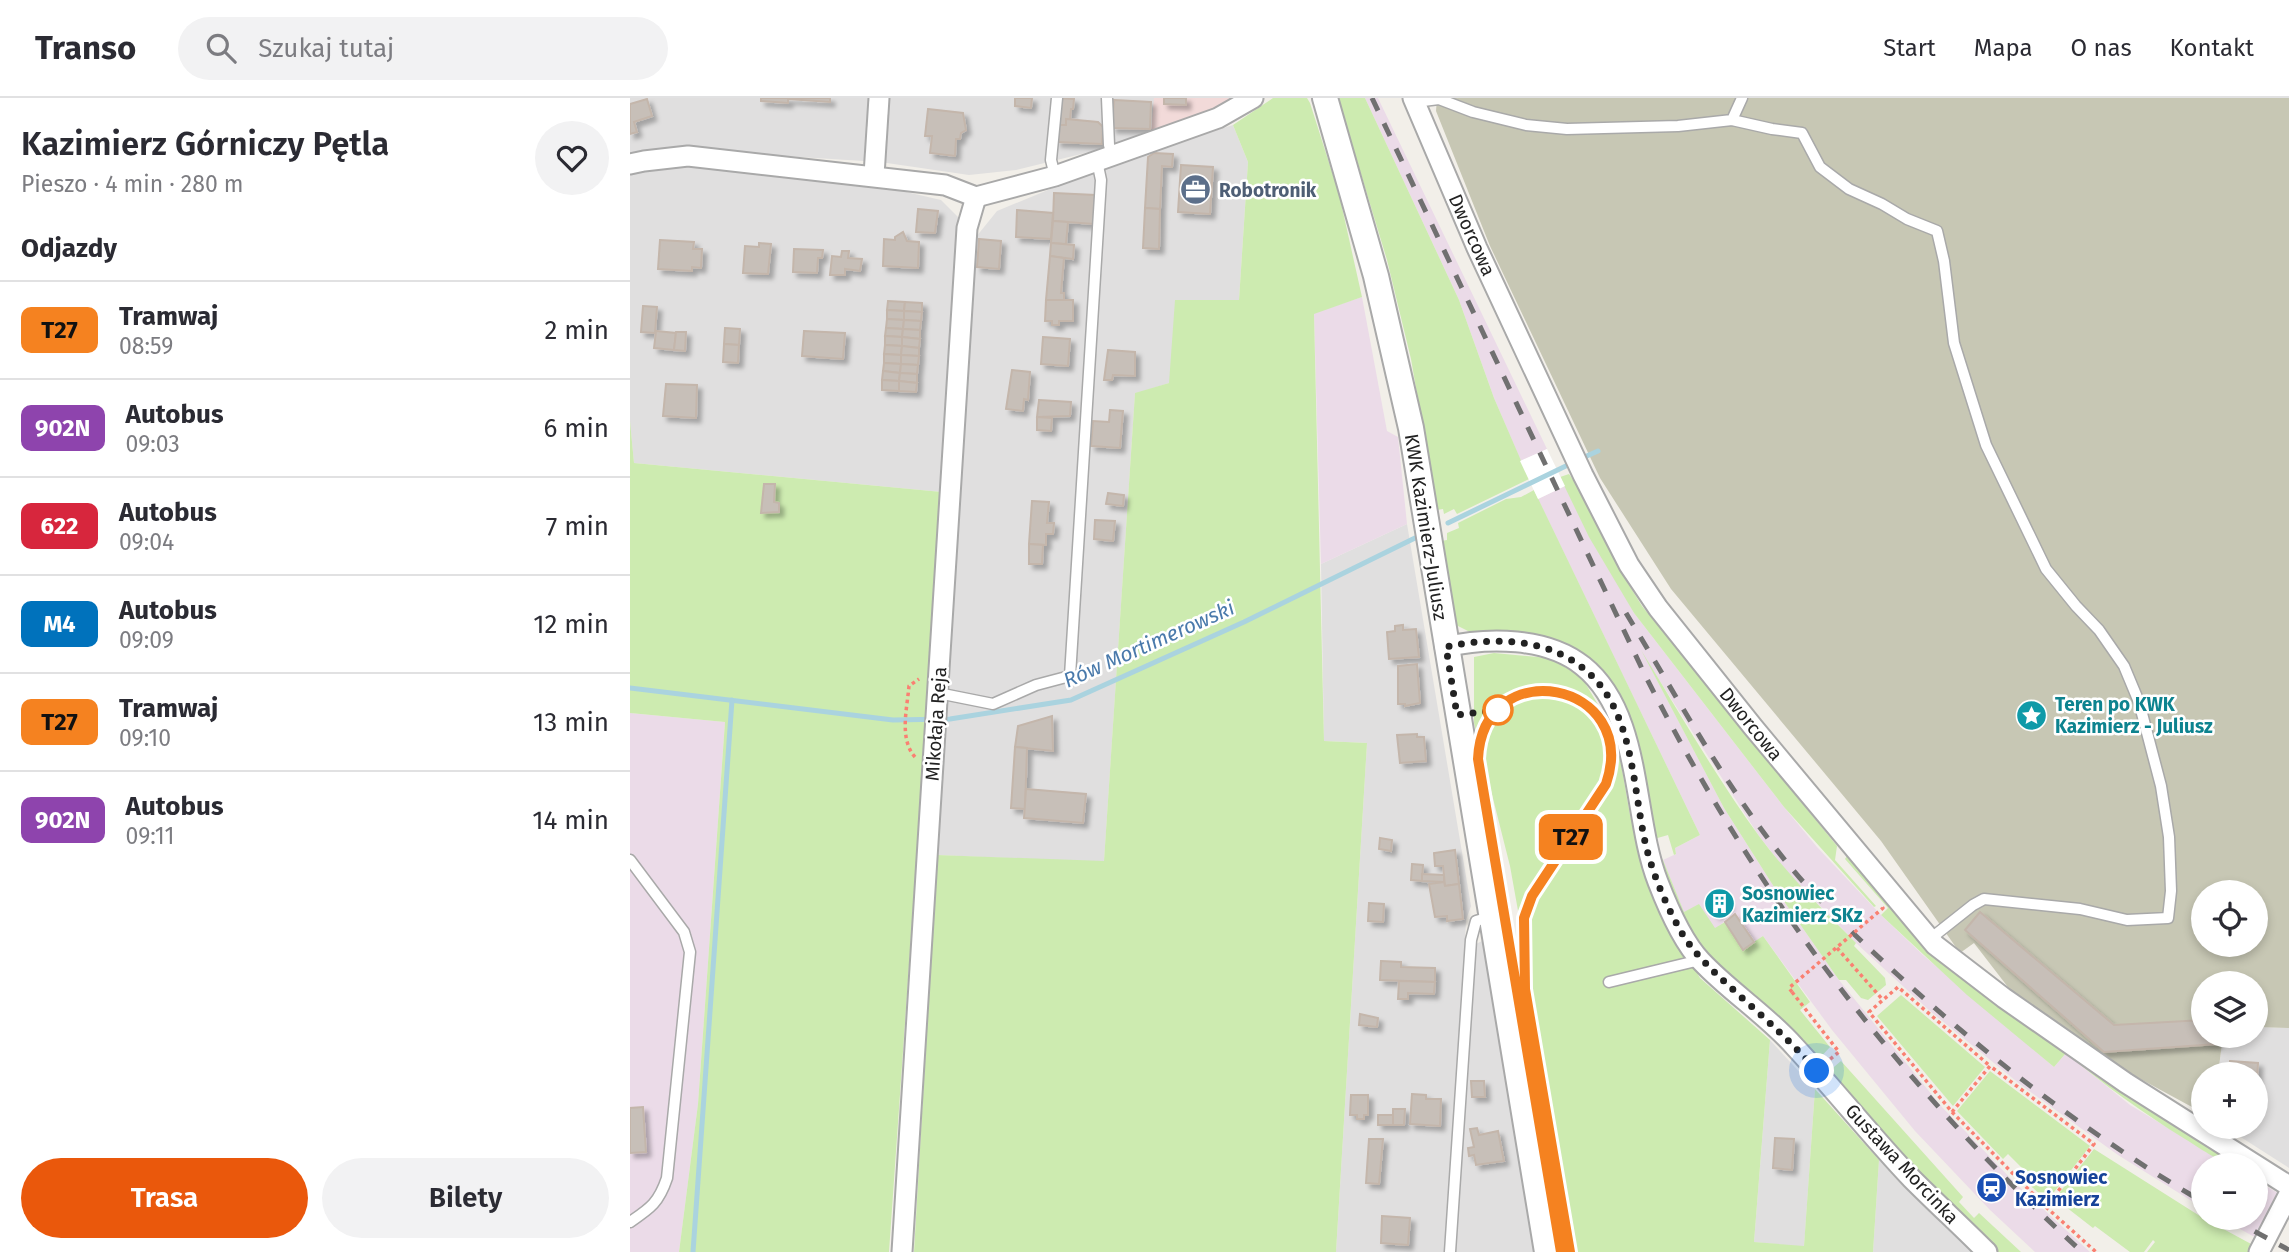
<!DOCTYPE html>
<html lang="pl">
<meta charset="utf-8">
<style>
body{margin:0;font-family:"Fira Sans",sans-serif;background:#f2f2f3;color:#2b2b33;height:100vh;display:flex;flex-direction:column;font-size:26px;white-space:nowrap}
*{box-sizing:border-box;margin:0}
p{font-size:23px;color:#7c7c81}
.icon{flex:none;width:38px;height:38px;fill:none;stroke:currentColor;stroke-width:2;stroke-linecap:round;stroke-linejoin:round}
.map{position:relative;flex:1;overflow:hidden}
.sheet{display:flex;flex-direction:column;background:#fff;width:630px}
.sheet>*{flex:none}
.badge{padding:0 14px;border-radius:10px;font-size:24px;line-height:46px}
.fabs{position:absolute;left:1561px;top:782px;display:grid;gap:14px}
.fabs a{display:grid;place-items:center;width:77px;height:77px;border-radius:50%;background:#fff;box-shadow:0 4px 10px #0003;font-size:35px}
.you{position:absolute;width:35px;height:35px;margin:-18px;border:5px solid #fff;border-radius:50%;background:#1a73e8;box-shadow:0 0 0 10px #1a73e833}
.map>.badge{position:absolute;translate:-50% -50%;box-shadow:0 0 0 4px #fff}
h2{padding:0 21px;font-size:26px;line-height:63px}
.round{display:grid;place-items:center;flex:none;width:74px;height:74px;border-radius:37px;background:#f2f2f3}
.overview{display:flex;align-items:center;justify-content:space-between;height:119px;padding:0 21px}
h1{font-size:33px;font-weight:600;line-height:52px}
.primary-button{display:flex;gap:14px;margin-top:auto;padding:14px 21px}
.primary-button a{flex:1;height:80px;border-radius:42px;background:#ea580c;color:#fff;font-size:28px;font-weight:600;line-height:80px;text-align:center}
.primary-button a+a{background:#f2f2f3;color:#2b2b33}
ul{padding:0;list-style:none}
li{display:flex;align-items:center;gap:21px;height:98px;padding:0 21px;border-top:2px solid #e1e1e2}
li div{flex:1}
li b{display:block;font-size:26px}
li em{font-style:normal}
li .badge{min-width:77px;font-weight:700;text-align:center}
header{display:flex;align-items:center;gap:42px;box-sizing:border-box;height:98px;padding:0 35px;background:#fff;border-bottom:2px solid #e1e1e2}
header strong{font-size:33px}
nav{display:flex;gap:38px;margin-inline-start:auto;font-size:24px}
.search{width:490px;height:63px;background:#f2f2f3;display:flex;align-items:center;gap:18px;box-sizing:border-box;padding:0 24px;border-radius:38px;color:#7c7c81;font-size:26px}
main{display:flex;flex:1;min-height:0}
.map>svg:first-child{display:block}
</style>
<header>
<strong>Transo</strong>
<div class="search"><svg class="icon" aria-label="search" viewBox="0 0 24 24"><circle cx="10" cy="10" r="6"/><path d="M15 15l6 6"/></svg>Szukaj tutaj</div>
<nav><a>Start</a><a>Mapa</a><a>O nas</a><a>Kontakt</a></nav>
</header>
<main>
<section class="sheet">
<div class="overview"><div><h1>Kazimierz Górniczy Pętla</h1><p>Pieszo · 4 min · 280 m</p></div><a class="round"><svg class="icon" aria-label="heart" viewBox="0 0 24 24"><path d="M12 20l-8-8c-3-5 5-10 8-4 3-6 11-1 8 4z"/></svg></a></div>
<h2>Odjazdy</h2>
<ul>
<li><span class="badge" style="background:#f58220;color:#111">T27</span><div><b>Tramwaj</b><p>08:59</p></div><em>2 min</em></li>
<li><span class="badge" style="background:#8e44ad;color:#fff">902N</span><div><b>Autobus</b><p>09:03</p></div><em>6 min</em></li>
<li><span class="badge" style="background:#d7263d;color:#fff">622</span><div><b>Autobus</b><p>09:04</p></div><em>7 min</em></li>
<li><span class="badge" style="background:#0072bc;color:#fff">M4</span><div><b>Autobus</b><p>09:09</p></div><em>12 min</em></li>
<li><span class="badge" style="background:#f58220;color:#111">T27</span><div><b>Tramwaj</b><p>09:10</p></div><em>13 min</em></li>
<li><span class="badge" style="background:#8e44ad;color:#fff">902N</span><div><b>Autobus</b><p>09:11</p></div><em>14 min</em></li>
</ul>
<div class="primary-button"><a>Trasa</a><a>Bilety</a></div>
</section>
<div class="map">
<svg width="1659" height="1154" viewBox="0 0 1659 1154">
<defs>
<filter id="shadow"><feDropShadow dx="4.5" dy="4.5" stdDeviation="2" flood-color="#0004"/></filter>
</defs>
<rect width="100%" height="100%" fill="#f2efe9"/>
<g fill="#e0dfdf">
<polygon points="0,0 606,0 594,8 488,47 386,72 339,77 250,64 54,52 0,59"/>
<polygon points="603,27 618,64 609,202 539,285 505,296 474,764 307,757 346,139 367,113 483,65"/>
<polygon points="63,66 246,87 311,102 330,121 312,394 4,365 0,323 0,76"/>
<polygon points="777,426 841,808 836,822 834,864 846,846 852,843 907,1154 706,1154 737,645 694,643 691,466"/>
<polygon points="1626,929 1659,930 1659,1070 1595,1029 1626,1029 1626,976 1588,976 1593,938 1626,938"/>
<polygon points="1140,942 1185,991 1174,1149 1124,1144"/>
<polygon points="1249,1062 1273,1088 1342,1154 1243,1154"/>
</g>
<polygon fill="#f2dad9" points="524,0 599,0 594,8 521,35"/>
<g fill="#ebdbe8">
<polygon points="735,0 748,0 917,351 891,363 864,300 829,202"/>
<polygon points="732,199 757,333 768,339 777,426 691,466 684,215"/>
<polygon points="935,388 1004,515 1154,709 1187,749 1251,817 1293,857 1424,969 1436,955 1500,1007 1600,1067 1573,1068 1573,1110 1488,1057 1391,987 1300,913 1226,845 1158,775 1129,738 1017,563 1094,710 1146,792 1209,882 1311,1008 1387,1087 1460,1154 1405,1154 1360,1112 1285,1033 1202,932 1133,838 1113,852 1094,824 1085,831 1054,815 1033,762 1046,756 1045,750 1070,737 908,401"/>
<polygon points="0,615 95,624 68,1006 49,1154 0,1154"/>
<polygon points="1626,1082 1651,1097 1630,1142 1590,1120 1626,1120"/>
</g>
<path fill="#c7c7b4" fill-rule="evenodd" d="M807,0h852v930l-33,-1v-43h-53v52h20l-5,38h-15v39l-81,-44 -111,-78 -37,-48 -14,10 -79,-112 -210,-252 -71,-111 -110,-232 -54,-135zM1573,794h53v53h-53z"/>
<g fill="#cdebb0">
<polygon points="643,0 677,0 680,5 709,96 732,199 684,216 694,643 737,645 706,1154 284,1154 307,757 474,763 505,295 539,285 545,202 609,202 618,64 603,27"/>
<polygon points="708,0 735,0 829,202 864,300 899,381 827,416 824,411 814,416 813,411 807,412 781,261 757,162"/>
<polygon points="0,323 4,365 312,394 259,1154 49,1154 68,1006 95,624 0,615"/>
<polygon points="939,376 947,387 994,479 1012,508 1207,748 1205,762 1246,808 1244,809 1154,709 1004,515 959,439 930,379"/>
<polygon points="904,392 1070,737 1045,750 1046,756 1044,757 1038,737 1024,741 972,576 851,535 840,534 826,527 811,443 817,442 817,435 829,430 828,425 876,401 891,399"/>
<path d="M1011,552c38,62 75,127 118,186 29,39 63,73 97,107l-2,3 31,32 1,7 -18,15 -7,-2 -15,-18h-7l-63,-90 -52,-82z"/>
<polygon points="864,555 918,560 951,578 986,637 1000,717 1020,793 1070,880 1140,942 1124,1144 1174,1148 1185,991 1249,1062 1243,1154 946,1154 919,1011 906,913 880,768 844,625 844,559"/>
<path d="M1027,754l6,8 21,52 15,-8 16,24 10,-6 18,27 20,-13 47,66 -10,8 30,37 -12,13c-47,-43 -110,-91 -139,-148 -10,-19 -15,-41 -22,-60z"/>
<path d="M1219,755l46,58 348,254c-21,0 -40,-15 -58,-26 -42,-26 -81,-54 -119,-86l-12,14 -87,-72 -86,-80 7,-7 -43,-49z"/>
<polygon points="1271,897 1355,969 1323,1008 1247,918"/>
<polygon points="1211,963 1333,1099 1329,1104 1344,1120 1349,1115 1391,1154 1367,1154 1278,1063 1198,974"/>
<polygon points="1360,973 1460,1048 1417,1103 1388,1076 1393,1071 1378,1056 1373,1061 1327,1013"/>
<polygon points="1464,1051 1573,1120 1623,1147 1624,1154 1517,1154 1525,1144 1523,1142 1514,1154 1500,1154 1465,1128 1463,1130 1427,1102 1426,1099"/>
</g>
<polygon fill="#fff" points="917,351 935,388 908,401 890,363"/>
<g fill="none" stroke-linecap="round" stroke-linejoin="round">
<g stroke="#aad3df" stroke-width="5">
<polyline points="950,361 968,353"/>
<polyline points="818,425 942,365"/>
<polyline points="0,590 263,622 320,621 441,602 614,524 785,440"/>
<polyline points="63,1154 102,602"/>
</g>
</g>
<g fill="#c7bfb8" stroke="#c4b6ab" stroke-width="2" filter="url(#shadow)">
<polygon points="131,0 200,0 200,4 158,1 158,5 131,3"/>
<polygon points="385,0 402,0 401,10 385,8"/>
<polygon points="430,0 444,1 443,11 441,11 440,22 436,21 436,27 428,27"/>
<polygon points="534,0 556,0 556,7 534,6"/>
<polygon points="17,1 22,18 4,24 7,34 0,36 0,6"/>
<polygon points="484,2 521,4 520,31 482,30"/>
<polygon points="298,11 333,15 336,32 331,35 330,41 326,41 325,58 300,55 302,38 295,38"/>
<polygon points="436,21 468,24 473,29 472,46 427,44 428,27 436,27"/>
<polygon points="524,55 543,56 542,69 532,68 530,111 515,110 518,59"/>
<polygon points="551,67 583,69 580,116 548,114"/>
<polygon points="424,95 465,97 464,126 423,123"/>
<polygon points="515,110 530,111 529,151 513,150"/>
<polygon points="288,111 308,113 305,135 286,134"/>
<polygon points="387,112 423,115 421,141 386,139"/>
<polygon points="423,123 438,124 436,146 421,145"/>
<polygon points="273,134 277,143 289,144 288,170 253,168 254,141 265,142 265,139"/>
<polygon points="349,141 371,143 369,171 347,169"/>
<polygon points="30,142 64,144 63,151 72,151 71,170 62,169 62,173 28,171"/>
<polygon points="129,145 141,146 138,176 113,175 115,148 129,149"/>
<polygon points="421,145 444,147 443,161 420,158"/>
<polygon points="164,151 193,152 192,160 188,160 187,175 163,174"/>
<polygon points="212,153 219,153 218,160 232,161 230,173 215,171 215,177 200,177 202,158 211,159"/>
<polygon points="420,158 434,160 431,195 434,195 434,202 416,202"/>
<polygon points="416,202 443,202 443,223 429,223 429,227 422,227 422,223 415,223"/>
<polygon points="258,203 275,204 274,213 257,212"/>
<polygon points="275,204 292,205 292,214 274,213"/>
<polygon points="13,208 27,209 25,235 11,234"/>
<polygon points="257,212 274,213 274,222 257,221"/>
<polygon points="274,213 292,214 291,223 274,222"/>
<polygon points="257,221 274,222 273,231 256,230"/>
<polygon points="274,222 291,223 290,232 273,231"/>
<polygon points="95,230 110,231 109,247 94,246"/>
<polygon points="256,230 273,231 272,239 255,238"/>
<polygon points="273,231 290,232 290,241 272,239"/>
<polygon points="26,233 46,235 44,252 24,250"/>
<polygon points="174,233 215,235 213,261 172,258"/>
<polygon points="46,234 56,234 55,253 44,252"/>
<polygon points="255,238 272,239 272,248 255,247"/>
<polygon points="272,239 290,241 289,250 272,248"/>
<polygon points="413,239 440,241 438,268 411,266"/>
<polygon points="94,246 109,247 108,265 93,264"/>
<polygon points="255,247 272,248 271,257 254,256"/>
<polygon points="272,248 289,250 289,258 271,257"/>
<polygon points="478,252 505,254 505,278 483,277 482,282 474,282"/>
<polygon points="254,256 271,257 271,266 254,265"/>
<polygon points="271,257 289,258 288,267 271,266"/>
<polygon points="254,265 271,266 270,275 253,273"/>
<polygon points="271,266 288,267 287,276 270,275"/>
<polygon points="382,272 400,274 398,302 394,301 393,313 376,311"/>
<polygon points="253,273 270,275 269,283 252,282"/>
<polygon points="270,275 287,276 287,285 269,283"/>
<polygon points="252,282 269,283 269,293 252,292"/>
<polygon points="269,283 287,285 286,294 269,293"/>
<polygon points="36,286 67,287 66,320 33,318"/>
<polygon points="409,302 441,304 440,318 407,319"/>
<polygon points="480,312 493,313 490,350 461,348 463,323 479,324"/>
<polygon points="407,319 422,320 421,333 407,332"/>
<polygon points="134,386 145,386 144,404 149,405 149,414 131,415"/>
<polygon points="478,395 494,397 493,408 476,406"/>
<polygon points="402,403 419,404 417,425 424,425 423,436 416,436 416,447 399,446"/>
<polygon points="465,422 485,423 483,443 464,441"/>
<polygon points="399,446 413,447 412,466 399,466"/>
<polygon points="773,527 773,532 786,531 789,559 759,561 757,534 765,533 765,528"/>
<polygon points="787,566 790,605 775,608 775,606 768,606 768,568"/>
<polygon points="422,618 423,653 385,649 388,628"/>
<polygon points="787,636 787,639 794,639 796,663 770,665 767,637"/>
<polygon points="385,649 397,650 395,711 381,710"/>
<polygon points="396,691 456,696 453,725 394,720"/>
<polygon points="750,740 762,742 761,753 749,751"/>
<polygon points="825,752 829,786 815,788 813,768 805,768 804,755"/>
<polygon points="782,766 793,767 792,783 781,782"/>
<polygon points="792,776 814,777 814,784 792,783"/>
<polygon points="814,784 815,788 829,786 833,821 817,823 817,818 805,819 799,786"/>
<polygon points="1092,796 1099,807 1086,817 1079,806"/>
<polygon points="739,805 754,806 753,824 738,823"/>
<polygon points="1350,814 1484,927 1573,922 1573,938 1587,938 1587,946 1474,954 1335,832"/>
<polygon points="1105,816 1124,844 1113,852 1095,824"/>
<polygon points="751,863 771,864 771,869 805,870 805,884 750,882"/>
<polygon points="769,883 805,884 804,896 778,895 778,901 768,901"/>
<polygon points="730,916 748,920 747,929 729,927"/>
<polygon points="1600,963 1628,965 1626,995 1626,976 1599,976"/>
<polygon points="841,983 854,983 855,999 842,999"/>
<polygon points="782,996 796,997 796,1001 811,1001 810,1028 780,1026"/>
<polygon points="721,997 738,997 738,1017 734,1017 734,1021 727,1021 727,1017 720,1017"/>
<polygon points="13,1009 16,1054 0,1055 0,1010"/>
<polygon points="763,1011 775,1011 774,1027 763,1027"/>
<rect x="748" y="1017" width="15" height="10"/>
<polygon points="847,1030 849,1037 868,1033 874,1063 846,1067 844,1057 839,1058 838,1050 844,1049 840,1031"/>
<polygon points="1145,1040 1164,1041 1162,1072 1143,1070"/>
<polygon points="739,1041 753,1041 749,1086 736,1085"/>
<polygon points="752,1118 780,1120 778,1147 751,1145"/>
</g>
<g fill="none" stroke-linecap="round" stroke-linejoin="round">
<defs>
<g id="service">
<polyline points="477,0 479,47 482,58"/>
<polyline points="785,4 809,1 843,14 896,27 937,31 1048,28 1102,22 1112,0"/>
<polyline points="1102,22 1142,31 1172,35 1190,69 1219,91 1252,106 1277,121 1307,133 1314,163 1324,245 1356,347 1416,471 1446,508 1469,532 1494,568 1509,604 1531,688 1539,739 1541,793 1538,820 1497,822 1450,811 1354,801 1343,807 1300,841"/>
<polyline points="425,78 421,62 427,0"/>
<polyline points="308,595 363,606 406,587 440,578 471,82 467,63"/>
<path d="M0,762l54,72 6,20 -23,226c-8,24 -16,30 -37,44"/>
<polyline points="979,884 1070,862"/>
<polyline points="820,1154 841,842 846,823 860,819"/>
</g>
<g id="minor">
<polyline points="783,0 847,150 953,377 999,467 1028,510 1123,629 1305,847 1374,900 1496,985 1659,1088"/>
<polyline points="0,66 14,63 58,58 315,87 346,99 425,78 588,20 623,0"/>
<polyline points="244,77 249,0"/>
<path d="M815,549c43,-10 102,-10 138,19 60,48 49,150 75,216 10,26 24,59 43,79 29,31 66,54 94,86 40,43 76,89 116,131 25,25 51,49 76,74"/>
<polyline points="272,1154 337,130 346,99"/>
<polyline points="1629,1154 1659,1096"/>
</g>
<polyline id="tertiary" points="695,0 746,178 781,330 917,1154"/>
</defs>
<use href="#service" stroke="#a9a9a9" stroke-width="13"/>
<use href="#minor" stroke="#a9a9a9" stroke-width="23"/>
<use href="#tertiary" stroke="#a9a9a9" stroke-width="28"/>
<g stroke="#fa8072" stroke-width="3.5" stroke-dasharray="3.5 3.5" stroke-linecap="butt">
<path d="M285,659c-16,-18 -8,-48 -6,-71l10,-7"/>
<polyline points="1207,850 1253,902"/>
<polyline points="1162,894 1209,954 1199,962"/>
<polyline points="1322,1014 1416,1109 1464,1046 1360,968 1322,1014 1239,914 1268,889 1360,968"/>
<polyline points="1416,1109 1466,1154"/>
</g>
<use href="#service" stroke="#fff" stroke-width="10"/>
<use href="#minor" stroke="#fff" stroke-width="19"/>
<use href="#tertiary" stroke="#fff" stroke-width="24"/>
<path stroke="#707070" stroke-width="2" d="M895,891c-3,-24 -6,-56 1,-80 18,-57 115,-122 76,-187 -8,-13 -22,-24 -37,-28 -19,-6 -39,-5 -56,6 -21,14 -30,35 -31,59l83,493"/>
<g stroke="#707070" stroke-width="5" stroke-dasharray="14 14" stroke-linecap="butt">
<path d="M742,0l273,577c113,223 253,408 437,577"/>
<path d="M996,515c53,87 102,179 167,257 32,38 69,72 105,105 94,86 196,163 305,227"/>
<polyline points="1600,1120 1659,1152"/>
</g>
<polyline stroke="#fa8072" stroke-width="3.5" stroke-dasharray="3.5 3.5" stroke-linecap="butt" points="1162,894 1159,890 1253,810 1251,807"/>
</g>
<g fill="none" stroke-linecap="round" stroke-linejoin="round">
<defs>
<path id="line" d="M931,1154l-83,-493c5,-108 163,-78 128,25l-74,112 -8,22 1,71 45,263"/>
</defs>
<use href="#line" stroke="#fff" stroke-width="16"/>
<use href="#line" stroke="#f58220" stroke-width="10"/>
<path stroke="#222" stroke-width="7" stroke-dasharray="0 12.6" d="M868,612l-41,5 -11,-68c31,-7 68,-9 99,1 87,29 84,114 99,189 7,34 22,69 39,98 16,25 37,42 58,62 27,24 52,47 76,74"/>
</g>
<defs>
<symbol id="office-disc" viewBox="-11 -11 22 22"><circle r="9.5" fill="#5c6f8a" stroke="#fff"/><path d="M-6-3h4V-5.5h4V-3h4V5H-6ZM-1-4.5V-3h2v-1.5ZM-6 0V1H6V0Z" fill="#fff"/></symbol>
<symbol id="sight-disc" viewBox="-11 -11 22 22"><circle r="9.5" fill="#0f9aa8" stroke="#fff"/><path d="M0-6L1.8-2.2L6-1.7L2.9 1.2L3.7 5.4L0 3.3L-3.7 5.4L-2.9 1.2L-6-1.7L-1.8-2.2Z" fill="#fff"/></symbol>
<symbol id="building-disc" viewBox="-11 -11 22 22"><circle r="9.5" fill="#0f9aa8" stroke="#fff"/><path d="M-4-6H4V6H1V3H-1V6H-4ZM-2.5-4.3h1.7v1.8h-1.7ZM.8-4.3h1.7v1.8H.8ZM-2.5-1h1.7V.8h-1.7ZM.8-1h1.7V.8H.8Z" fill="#fff"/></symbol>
<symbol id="station-disc" viewBox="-11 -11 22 22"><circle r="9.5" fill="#1a4fb4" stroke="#fff"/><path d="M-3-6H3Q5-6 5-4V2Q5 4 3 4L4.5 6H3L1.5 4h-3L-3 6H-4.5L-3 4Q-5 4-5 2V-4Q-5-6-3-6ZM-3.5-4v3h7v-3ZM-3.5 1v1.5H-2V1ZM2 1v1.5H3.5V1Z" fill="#fff"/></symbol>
</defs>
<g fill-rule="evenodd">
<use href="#office-disc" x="548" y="74" width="35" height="35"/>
<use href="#sight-disc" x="1384" y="600" width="35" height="35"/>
<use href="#building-disc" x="1072" y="788" width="35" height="35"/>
<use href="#station-disc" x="1344" y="1072" width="35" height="35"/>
</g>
<circle fill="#fff" stroke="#f58220" stroke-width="3.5" cx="868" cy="612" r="14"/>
<g text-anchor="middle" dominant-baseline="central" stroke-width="5" stroke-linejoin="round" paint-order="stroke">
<g font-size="19" font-weight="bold" fill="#4e5e75" stroke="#fff" text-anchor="start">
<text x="589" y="92">Robotronik</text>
</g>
<g font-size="19" fill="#222" stroke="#fff">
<text transform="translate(842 137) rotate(66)">Dworcowa</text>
<text transform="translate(796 429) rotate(81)">KWK Kazimierz-Juliusz</text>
<text transform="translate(306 626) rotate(-86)">Mikołaja Reja</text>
<text transform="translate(1121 626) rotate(51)">Dworcowa</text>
<text transform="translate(1272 1066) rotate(47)">Gustawa Morcinka</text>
</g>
<g font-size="19" font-weight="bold" fill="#0d838f" stroke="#fff" text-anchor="start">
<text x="1425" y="606">Teren po KWK<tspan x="1425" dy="22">Kazimierz - Juliusz</tspan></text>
<text x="1112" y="795">Sosnowiec<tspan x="1112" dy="22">Kazimierz SKz</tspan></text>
</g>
<g font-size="19" font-weight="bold" fill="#164399" stroke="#fff" text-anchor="start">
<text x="1385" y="1079">Sosnowiec<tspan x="1385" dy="22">Kazimierz</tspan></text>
</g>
<g font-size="21" font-style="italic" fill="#4a7aab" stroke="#fff">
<text transform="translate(519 546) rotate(-24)">Rów Mortimerowski</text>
</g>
</g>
</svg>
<div class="fabs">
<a><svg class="icon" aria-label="locate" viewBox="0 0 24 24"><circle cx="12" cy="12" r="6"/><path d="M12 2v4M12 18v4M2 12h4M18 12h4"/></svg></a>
<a><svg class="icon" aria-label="layers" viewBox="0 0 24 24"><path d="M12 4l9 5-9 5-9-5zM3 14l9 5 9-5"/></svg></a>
<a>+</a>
<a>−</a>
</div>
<div class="you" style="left:1187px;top:973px"></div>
<b class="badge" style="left:941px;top:739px;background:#f58220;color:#111">T27</b>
</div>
</main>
